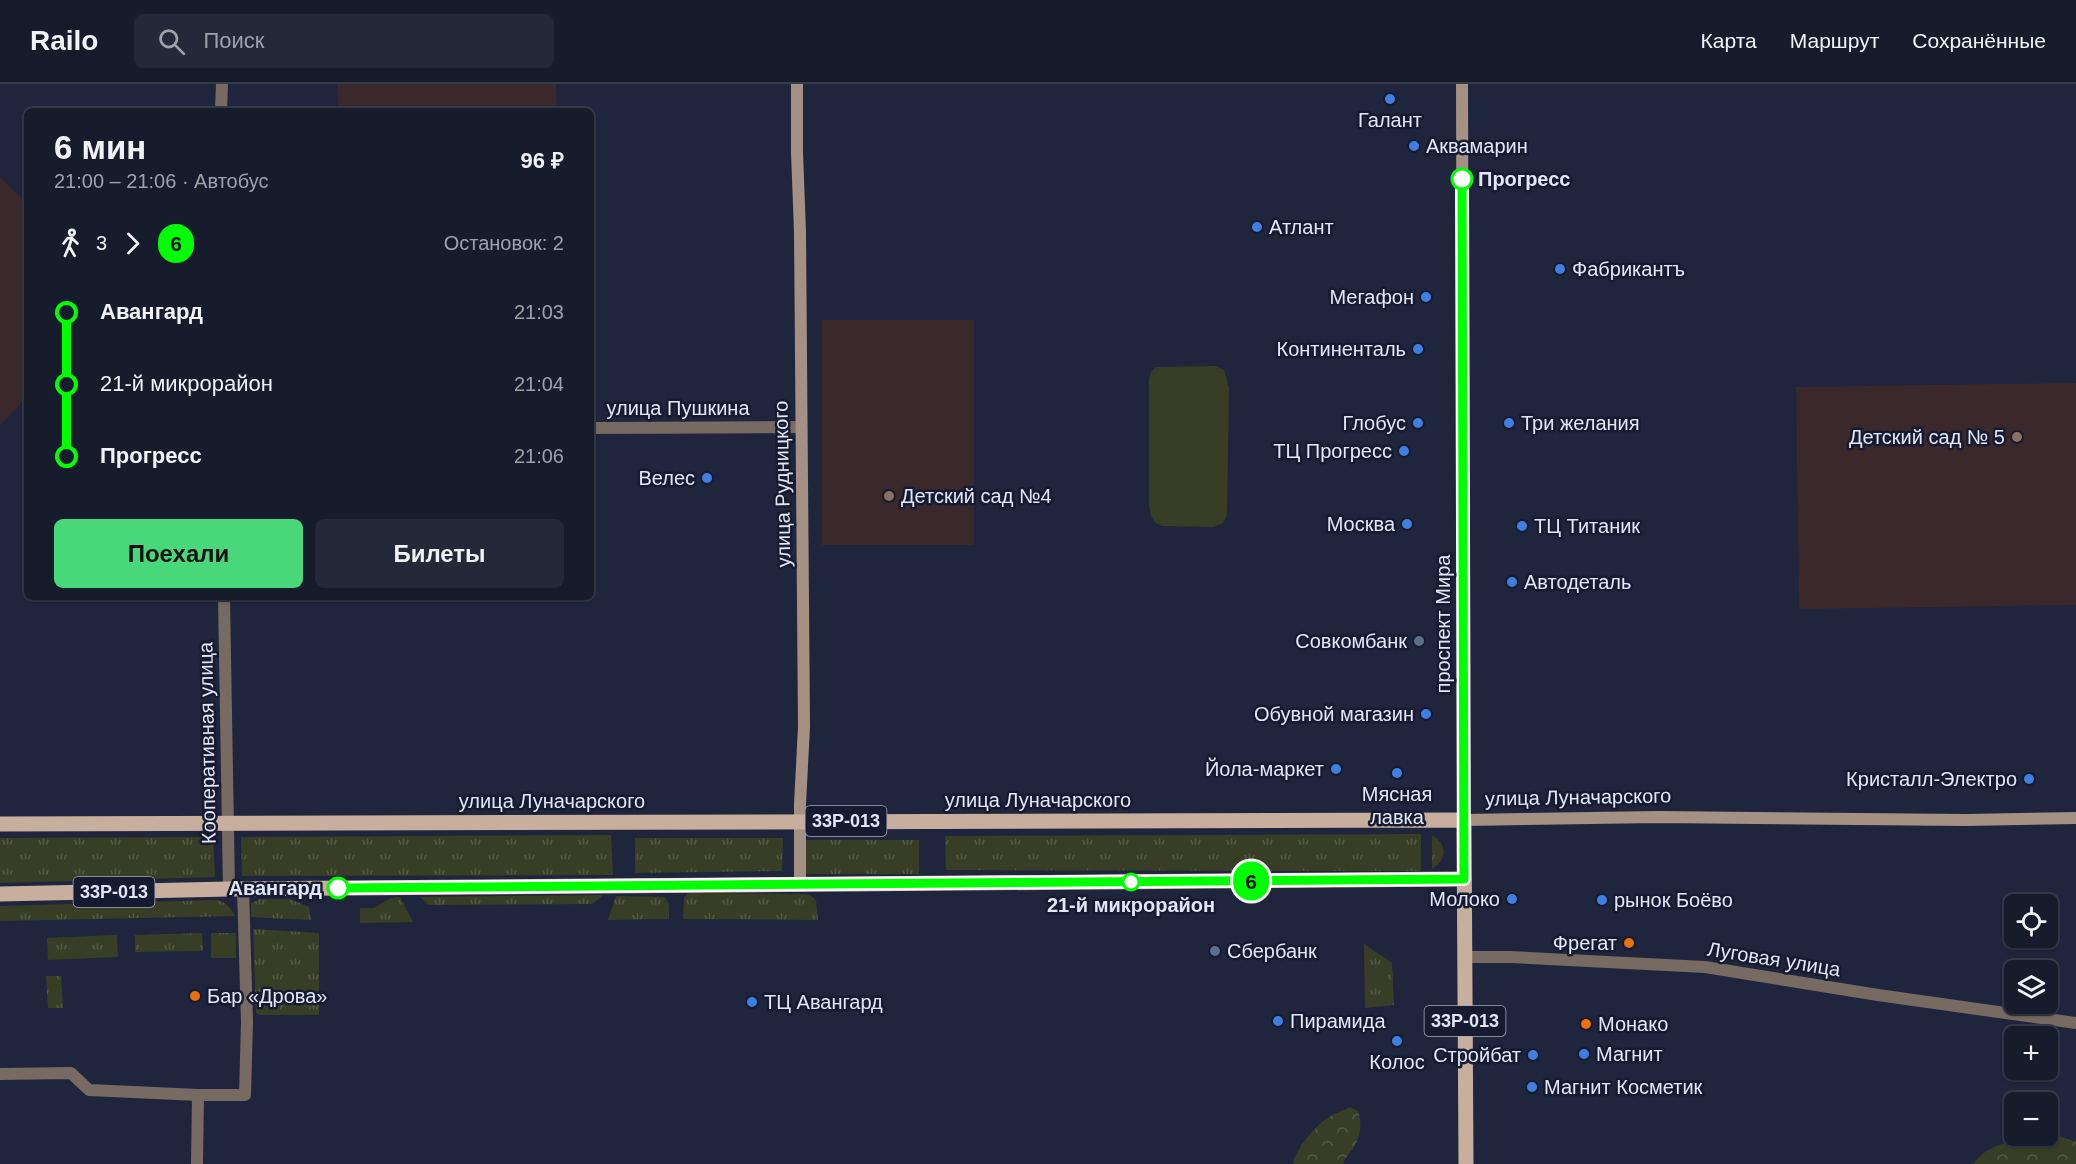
<!DOCTYPE html>
<html lang="ru">
<meta charset="utf-8">
<style>
body{margin:0;font-family:Arial,sans-serif;background:#242939;color:#f1f3f6;height:100vh;display:flex;flex-direction:column;font-size:22px;white-space:nowrap}
*{box-sizing:border-box;margin:0}
p{font-size:20px;color:#9ea1aa}
.icon{flex:none;width:33px;height:33px;fill:none;stroke:currentColor;stroke-width:2;stroke-linecap:round;stroke-linejoin:round}
.map{position:relative;flex:1;overflow:hidden}
.panel{position:absolute;left:24px;top:24px;width:570px;height:492px;display:flex;flex-direction:column;background:#171c2d;border-radius:9px;box-shadow:0 2px 4px #0004,0 0 0 2px #363a49}
.panel>*{flex:none}
.badge{padding:0 12px;border-radius:20px;font-size:21px;line-height:39px}
.fabs{position:absolute;left:2004px;top:810px;display:grid;gap:12px}
.fabs a{display:grid;place-items:center;width:54px;height:54px;border-radius:9px;background:#171c2d;box-shadow:0 2px 4px #0004,0 0 0 2px #363a49;font-size:30px}
.map>.badge{position:absolute;translate:-50% -50%;box-shadow:0 0 0 3px #fff}
.legs{display:flex;align-items:center;gap:9px;height:66px;padding:0 30px;font-size:20px}
.legs p{margin-inline-start:auto}
.head{display:flex;align-items:center;justify-content:space-between;height:102px;padding:0 30px}
h1{font-size:33px;font-weight:700;line-height:45px}
.cta{display:flex;gap:12px;margin-top:auto;padding:12px 30px}
.cta a{flex:1;height:69px;border-radius:9px;background:#48d779;color:#111;font-size:24px;font-weight:700;line-height:69px;text-align:center}
.cta a+a{background:#242939;color:#f1f3f6}
ul{padding:0 30px;list-style:none}
li{display:flex;align-items:center;gap:21px;height:72px;font-size:22px}
li i{display:grid;place-items:center;width:9px;height:100%;margin:0 8px;background:currentColor}
li i::after{content:'';width:15px;height:15px;margin:-8px;border:4px solid;border-radius:50%;background:#171c2d}
li p{margin-inline-start:auto}
li:first-child i{background:linear-gradient(#0000 50%,currentColor 0)}
li:last-child i{background:linear-gradient(currentColor 50%,#0000 0)}
header{display:flex;align-items:center;gap:36px;box-sizing:border-box;height:84px;padding:0 30px;background:#171c2d;border-bottom:2px solid #363a49}
header strong{font-size:28px}
nav{display:flex;gap:33px;margin-inline-start:auto;font-size:21px}
.search{width:420px;height:54px;background:#242939;display:flex;align-items:center;gap:15px;box-sizing:border-box;padding:0 21px;border-radius:9px;color:#9ea1aa;font-size:22px}
.map>svg:first-child{display:block}
</style>
<header>
<strong>Railo</strong>
<div class="search"><svg class="icon" aria-label="search" viewBox="0 0 24 24"><circle cx="10" cy="10" r="6"/><path d="M15 15l6 6"/></svg>Поиск</div>
<nav><a>Карта</a><a>Маршрут</a><a>Сохранённые</a></nav>
</header>
<div class="map">
<svg width="2076" height="1080" viewBox="0 0 2076 1080">
<defs>
<pattern id="grass-tufts" width="24" height="20" patternUnits="userSpaceOnUse" patternTransform="scale(1.5)"><rect width="24" height="20" fill="#383e25"/><path d="M3 7l-1-3M5 7V3M7 7l1-3M15 17l-1-3M17 17v-4M19 17l1-3" fill="none" stroke="#545a45"/></pattern>
<pattern id="forest-crowns" width="20" height="18" patternUnits="userSpaceOnUse" patternTransform="scale(1.5)"><rect width="20" height="18" fill="#383e25"/><path d="M2 6a3 3 0 1 1 6 0M12 15a3 3 0 1 1 6 0" fill="none" stroke="#545a45"/></pattern>
</defs>
<rect width="100%" height="100%" fill="#1f253c"/>
<g fill="#3b282b">
<polygon points="337,0 556,0 557,27 338,27"/>
<polygon points="0,93 21,113 27,107 27,313 0,341"/>
<rect x="822" y="236" width="152" height="225"/>
<polygon points="2076,299 2076,521 1799,525 1796,303"/>
</g>
<g fill="url(#grass-tufts)">
<polygon points="1421,750 1421,787 946,786 945,752"/>
<polygon points="611,751 613,791 242,792 241,753"/>
<path d="M1432,751c16,10 15,24 0,34z"/>
<polygon points="213,753 215,793 0,799 0,754"/>
<polygon points="635,754 783,754 782,787 635,789"/>
<polygon points="799,756 919,756 919,790 801,790"/>
<polygon points="689,809 804,810 810,811 816,816 818,836 683,835 684,814"/>
<polygon points="604,811 592,820 429,821 420,813"/>
<polygon points="616,812 665,813 669,820 669,835 608,836"/>
<polygon points="400,813 413,838 360,839 360,824 374,824 391,814"/>
<polygon points="260,815 290,815 309,823 311,836 251,833 251,819"/>
<path d="M214,816c11,1 16,6 21,16l-235,5v-15z"/>
<polygon points="253,845 319,849 319,931 259,931 256,929"/>
<polygon points="202,849 203,867 135,868 135,851"/>
<rect x="211" y="849" width="25" height="25"/>
<polygon points="117,851 118,873 48,876 47,854"/>
<polygon points="1364,860 1392,879 1394,921 1365,924"/>
<polygon points="46,892 61,892 63,924 48,924"/>
</g>
<g fill="url(#forest-crowns)">
<path d="M1350,1023l8,4c4,12 3,24 -4,36 -4,6 -8,9 -11,17h-50c2,-13 22,-39 35,-46 6,-5 15,-7 22,-11z"/>
<path d="M2060,1052l16,6v22h-103c13,-17 33,-25 54,-20 6,2 13,5 18,3 7,-1 11,-6 15,-11z"/>
</g>
<path fill="#383e25" d="M1216,282l8,4 5,18 -2,127 -4,8 -9,4 -52,-1c-11,-4 -11,-10 -13,-21v-126l2,-7 5,-5z"/>
<g fill="none" stroke-linecap="round" stroke-linejoin="round">
<g stroke="#776a62" stroke-width="12">
<polyline points="221,27 222,0"/>
<polyline points="591,344 801,343"/>
<polyline points="224,513 229,805"/>
<polyline points="1465,873 1510,873 1705,883 1878,911 2076,939"/>
<polyline points="0,990 71,989 89,1006 198,1011 245,1011 247,938 243,805"/>
<polyline points="197,1080 198,1011"/>
</g>
<g stroke="#a49183" stroke-width="12">
<polyline points="797,0 797,68 800,148 804,643 800,720 800,800"/>
<polyline points="1462,0 1464,736 1658,733 1966,736 2076,734"/>
</g>
<g stroke="#c8ae9d" stroke-width="15">
<polyline points="0,740 1464,736 1466,1080"/>
<polyline points="0,810 229,805 1464,795"/>
</g>
</g>
<g fill="none" stroke-linecap="round" stroke-linejoin="round">
<defs>
<polyline id="line-1" points="338,804 1464,795 1462,95"/>
</defs>
<use href="#line-1" stroke="#fff" stroke-width="14"/>
<use href="#line-1" stroke="#0f0" stroke-width="9"/>
</g>
<g fill="#3f7fe0" stroke="#161b32" stroke-width="2">
<circle cx="1390" cy="15" r="6"/>
<circle cx="1414" cy="62" r="6"/>
<circle cx="1257" cy="143" r="6"/>
<circle cx="1560" cy="185" r="6"/>
<circle cx="1426" cy="213" r="6"/>
<circle cx="1418" cy="265" r="6"/>
<circle cx="1418" cy="339" r="6"/>
<circle cx="1509" cy="339" r="6"/>
<circle cx="1404" cy="367" r="6"/>
<circle cx="707" cy="394" r="6"/>
<circle cx="1407" cy="440" r="6"/>
<circle cx="1522" cy="442" r="6"/>
<circle cx="1512" cy="498" r="6"/>
<circle cx="1426" cy="630" r="6"/>
<circle cx="1336" cy="685" r="6"/>
<circle cx="1397" cy="689" r="6"/>
<circle cx="2029" cy="695" r="6"/>
<circle cx="1512" cy="815" r="6"/>
<circle cx="1602" cy="816" r="6"/>
<circle cx="752" cy="918" r="6"/>
<circle cx="1278" cy="937" r="6"/>
<circle cx="1397" cy="957" r="6"/>
<circle cx="1584" cy="970" r="6"/>
<circle cx="1533" cy="971" r="6"/>
<circle cx="1532" cy="1003" r="6"/>
</g>
<g fill="#fff" stroke="#0f0" stroke-width="3">
<circle cx="1462" cy="95" r="10"/>
<circle cx="1131" cy="798" r="8"/>
<circle cx="338" cy="804" r="10"/>
</g>
<g fill="#8d6e63" stroke="#161b32" stroke-width="2">
<circle cx="2017" cy="353" r="6"/>
<circle cx="889" cy="412" r="6"/>
</g>
<g fill="#5c6f8a" stroke="#161b32" stroke-width="2">
<circle cx="1419" cy="557" r="6"/>
<circle cx="1215" cy="867" r="6"/>
</g>
<g fill="#e8710a" stroke="#161b32" stroke-width="2">
<circle cx="1629" cy="859" r="6"/>
<circle cx="195" cy="912" r="6"/>
<circle cx="1586" cy="940" r="6"/>
</g>
<g text-anchor="middle" dominant-baseline="central" stroke-width="5" stroke-linejoin="round" paint-order="stroke">
<g fill="#161b32" stroke="#a5aabc" stroke-width="1.5">
<rect x="805.5" y="722" width="81" height="30" rx="4.5"/>
<rect x="73.5" y="793" width="81" height="30" rx="4.5"/>
<rect x="1424.5" y="922" width="81" height="30" rx="4.5"/>
</g>
<g font-size="18" font-weight="bold" fill="#e2e7f7">
<text x="846" y="737">33Р-013</text>
<text x="114" y="808">33Р-013</text>
<text x="1465" y="937">33Р-013</text>
</g>
<g font-size="20" fill="#e2e7f7" stroke="#161b32" text-anchor="start">
<text x="1390" y="36" text-anchor="middle">Галант</text>
<text x="1426" y="62">Аквамарин</text>
<text x="1269" y="143">Атлант</text>
<text x="1572" y="185">Фабрикантъ</text>
<text x="1414" y="213" text-anchor="end">Мегафон</text>
<text x="1406" y="265" text-anchor="end">Континенталь</text>
<text x="1406" y="339" text-anchor="end">Глобус</text>
<text x="1521" y="339">Три желания</text>
<text x="2005" y="353" text-anchor="end">Детский сад № 5</text>
<text x="1392" y="367" text-anchor="end">ТЦ Прогресс</text>
<text x="695" y="394" text-anchor="end">Велес</text>
<text x="901" y="412">Детский сад №4</text>
<text x="1395" y="440" text-anchor="end">Москва</text>
<text x="1534" y="442">ТЦ Титаник</text>
<text x="1524" y="498">Автодеталь</text>
<text x="1407" y="557" text-anchor="end">Совкомбанк</text>
<text x="1414" y="630" text-anchor="end">Обувной магазин</text>
<text x="1324" y="685" text-anchor="end">Йола-маркет</text>
<text x="2017" y="695" text-anchor="end">Кристалл-Электро</text>
<text x="1397" y="710" text-anchor="middle">Мясная<tspan x="1397" dy="23">лавка</tspan></text>
<text x="1500" y="815" text-anchor="end">Молоко</text>
<text x="1614" y="816">рынок Боёво</text>
<text x="1617" y="859" text-anchor="end">Фрегат</text>
<text x="1227" y="867">Сбербанк</text>
<text x="207" y="912">Бар «Дрова»</text>
<text x="764" y="918">ТЦ Авангард</text>
<text x="1290" y="937">Пирамида</text>
<text x="1598" y="940">Монако</text>
<text x="1596" y="970">Магнит</text>
<text x="1521" y="971" text-anchor="end">Стройбат</text>
<text x="1397" y="978" text-anchor="middle">Колос</text>
<text x="1544" y="1003">Магнит Косметик</text>
</g>
<g font-size="20" font-weight="bold" fill="#e2e7f7" stroke="#161b32" text-anchor="start">
<text x="1478" y="95">Прогресс</text>
<text x="322" y="804" text-anchor="end">Авангард</text>
<text x="1131" y="821" text-anchor="middle">21-й микрорайон</text>
</g>
<g font-size="20" fill="#e2e7f7" stroke="#161b32">
<text x="678" y="324">улица Пушкина</text>
<text transform="translate(782 400) rotate(-91)">улица Рудницкого</text>
<text transform="translate(1443 540) rotate(-90)">проспект Мира</text>
<text transform="translate(207 659) rotate(-91)">Кооперативная улица</text>
<text transform="translate(1578 713) rotate(-1)">улица Луначарского</text>
<text x="1038" y="716">улица Луначарского</text>
<text x="552" y="717">улица Луначарского</text>
<text transform="translate(1774 875) rotate(9)">Луговая улица</text>
</g>
</g>
</svg>
<div class="fabs">
<a><svg class="icon" aria-label="locate" viewBox="0 0 24 24"><circle cx="12" cy="12" r="6"/><path d="M12 2v4M12 18v4M2 12h4M18 12h4"/></svg></a>
<a><svg class="icon" aria-label="layers" viewBox="0 0 24 24"><path d="M12 4l9 5-9 5-9-5zM3 14l9 5 9-5"/></svg></a>
<a>+</a>
<a>−</a>
</div>
<b class="badge" style="left:1251px;top:797px;background:#0f0;color:#111">6</b>
<section class="panel">
<div class="head"><div><h1>6 мин</h1><p>21:00 – 21:06 · Автобус</p></div><b>96 ₽</b></div>
<div class="legs"><svg class="icon" aria-label="walk" viewBox="0 0 24 24"><circle cx="13" cy="4" r="2"/><path d="M13 8l-2 6 4 7M11 14l-3 7M7 12l3-4h3l4 4"/></svg>3<svg class="icon" aria-label="forward" viewBox="0 0 24 24"><path d="M9 5l7 7-7 7"/></svg><b class="badge" style="background:#0f0;color:#111">6</b><p>Остановок: 2</p></div>
<ul>
<li><i style="color:#0f0"></i><b>Авангард</b><p>21:03</p></li>
<li><i style="color:#0f0"></i><span>21-й микрорайон</span><p>21:04</p></li>
<li><i style="color:#0f0"></i><b>Прогресс</b><p>21:06</p></li>
</ul>
<div class="cta"><a>Поехали</a><a>Билеты</a></div>
</section>
</div>
